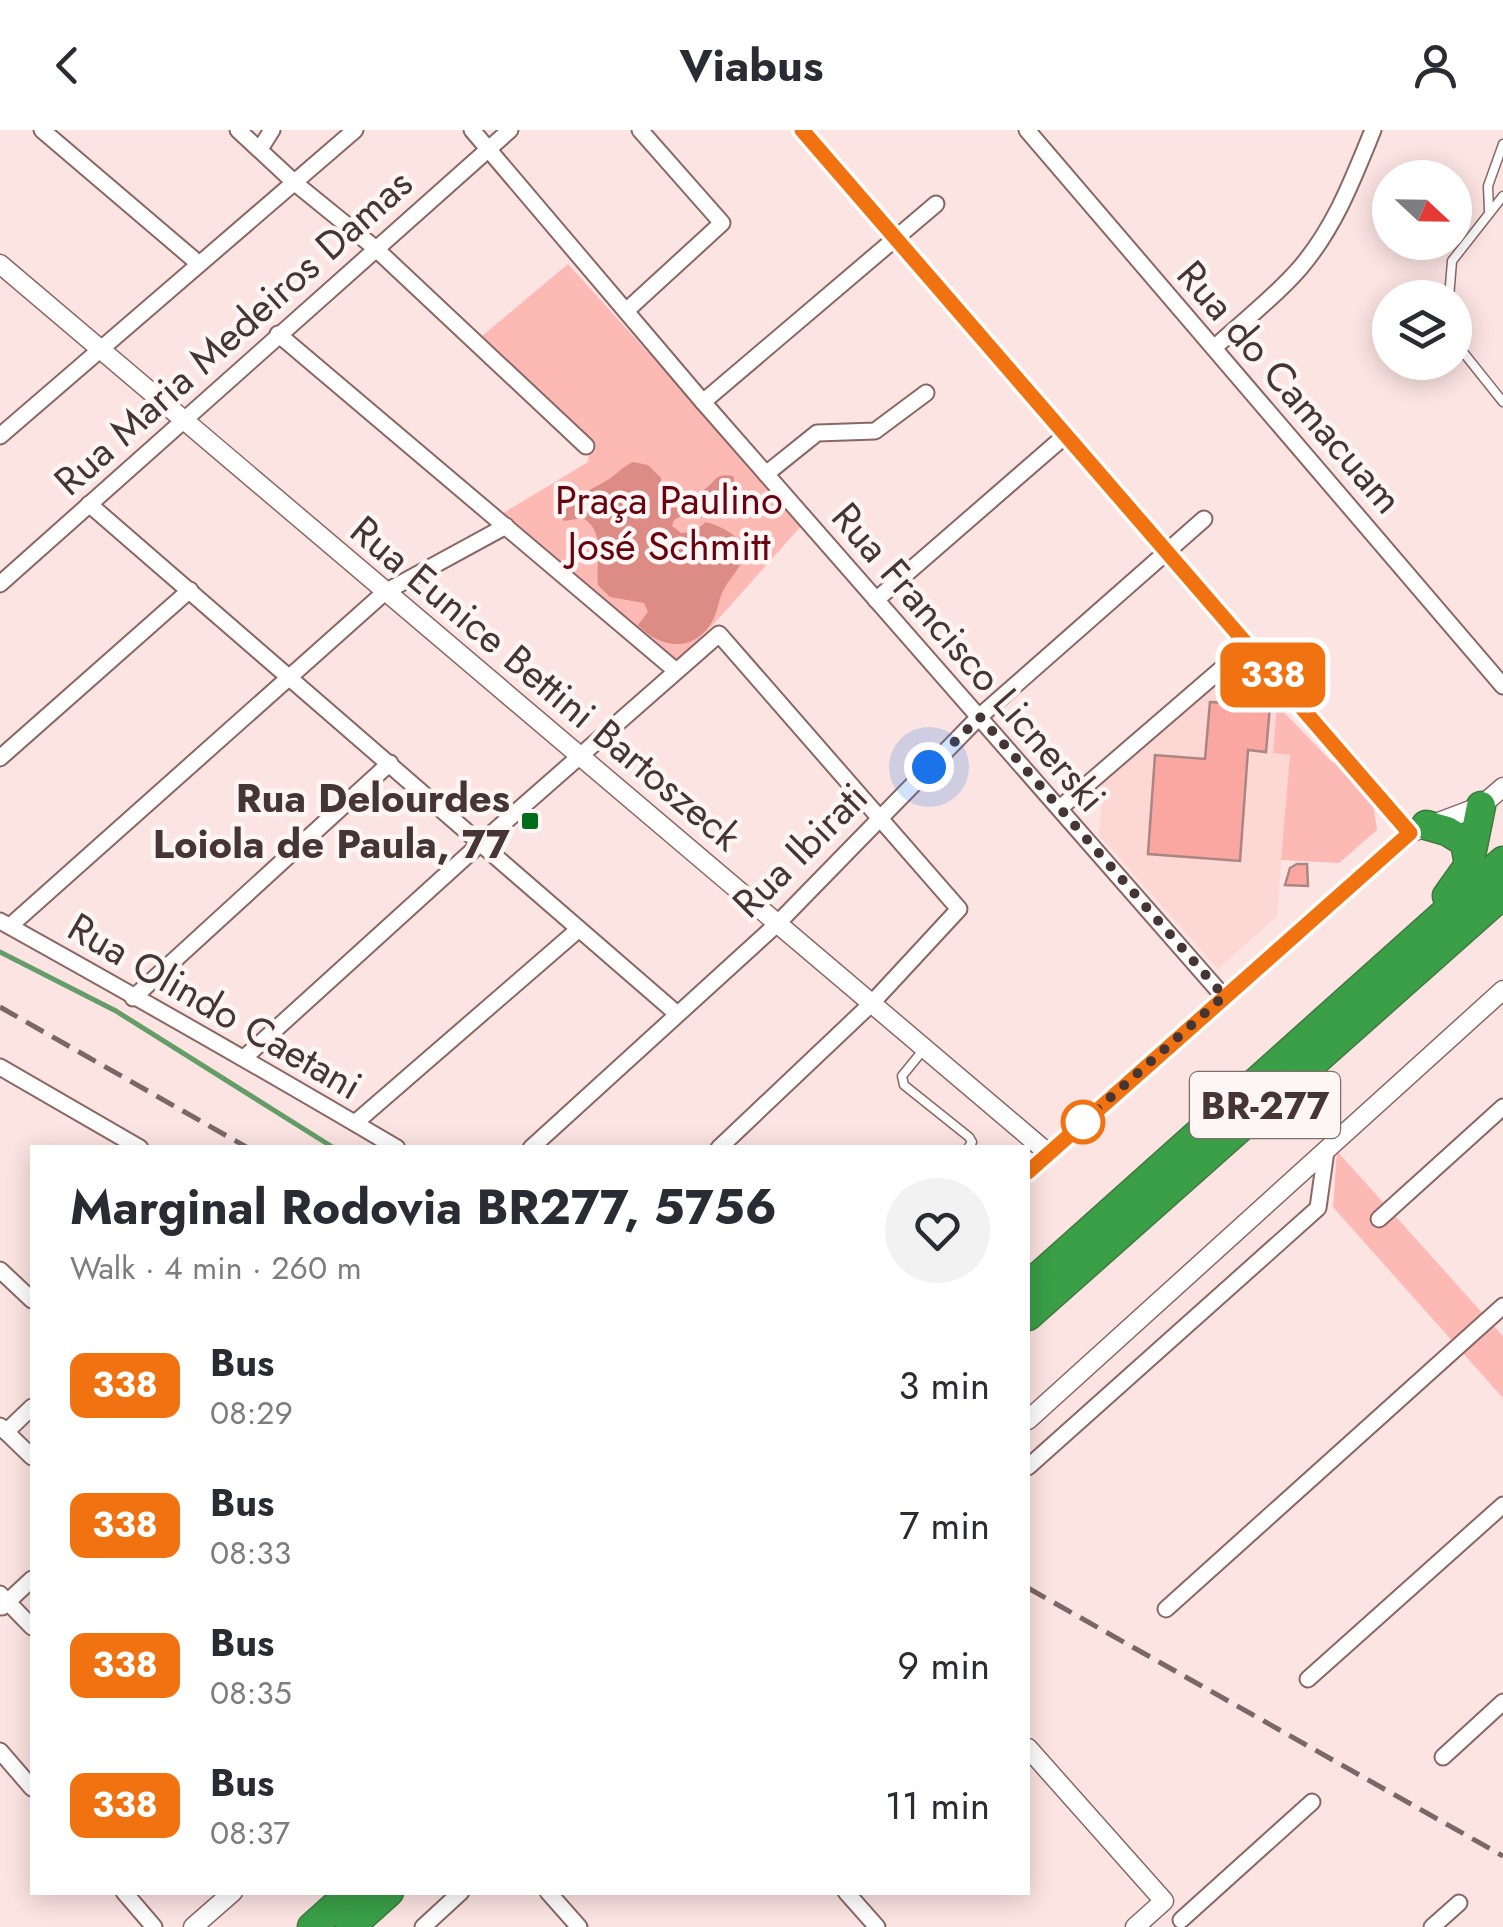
<!DOCTYPE html>
<meta charset="utf-8">
<style>
body{margin:0;font-family:Jost,sans-serif;background:#f2f2f3;color:#2b2b33;height:100vh;display:flex;flex-direction:column;font-size:38px;white-space:nowrap}
*{box-sizing:border-box;margin:0}
p{font-size:32px;color:#7c7c81}
.icon{flex:none;width:55px;height:55px;fill:none;stroke:currentColor;stroke-width:2;stroke-linecap:round;stroke-linejoin:round}
.map{position:relative;flex:1;overflow:hidden}
.sheet{position:absolute;left:30px;top:1015px;width:1000px;height:750px;display:flex;flex-direction:column;background:#fff;border-radius:0px;box-shadow:0 5px 25px #0003}
.sheet>*{flex:none}
.badge{padding:0 20px;border-radius:15px;font-size:35px;line-height:65px}
.needle{width:65px;rotate:112deg}
.buttons{position:absolute;left:1372px;top:30px;display:grid;gap:20px}
.buttons a{display:grid;place-items:center;width:100px;height:100px;border-radius:50%;background:#fff;box-shadow:0 5px 25px #0003;font-size:50px}
.you{position:absolute;width:50px;height:50px;margin:-25px;border:8px solid #fff;border-radius:50%;background:#1a73e8;box-shadow:0 0 0 15px #1a73e833}
.map>.badge{position:absolute;translate:-50% -50%;box-shadow:0 0 0 5px #fff}
.round{display:grid;place-items:center;flex:none;width:105px;height:105px;border-radius:52px;background:#f2f2f3}
.overview{display:flex;align-items:center;justify-content:space-between;height:170px;padding:0 40px}
h1{font-size:48px;font-weight:700;line-height:75px}
ul{padding:0;list-style:none}
li{display:flex;align-items:center;gap:30px;height:140px;padding:0 40px}
li div{flex:1}
li b{display:block;font-size:38px}
li em{font-style:normal}
li .badge{min-width:110px;font-weight:700;text-align:center}
header{display:flex;justify-content:space-between;align-items:center;height:130px;padding:0 40px;background:#fff;font-size:45px;font-weight:700}
.map>svg:first-child{display:block}
</style>
<header><svg class="icon" aria-label="back" viewBox="0 0 24 24"><path d="M15 5l-7 7 7 7"/></svg>Viabus<svg class="icon" aria-label="person" viewBox="0 0 24 24"><circle cx="12" cy="8" r="4"/><path d="M4 21q1-7 8-7t8 7"/></svg></header>
<div class="map">
<svg width="1503" height="1797" viewBox="0 0 1503 1797">
<rect width="100%" height="100%" fill="#fce4e2"/>
<polygon fill="#fdd7d3" points="1235,537 1247,539 1277,575 1273,623 1290,624 1277,786 1218,839 1099,705 1103,652"/>
<g fill="#fdbab4">
<polygon points="568,134 803,394 713,495 676,531 500,385 588,332 590,310 482,206"/>
<polygon points="1277,575 1332,632 1338,633 1373,673 1377,700 1339,733 1281,730 1290,625 1273,623"/>
<polygon points="1337,1021 1503,1206 1503,1268 1333,1077"/>
</g>
<path fill="#dc8b85" d="M633,332l15,3 13,13v24l7,5 9,1c9,-9 19,-12 28,-19 12,-9 10,-16 28,-13l3,11 -7,14 -11,4 -14,-2 -30,17 -2,6 9,7 12,-1 13,-10c12,3 33,13 37,25 4,16 -12,29 -19,42 -5,9 -6,20 -10,29 -17,35 -53,32 -76,7l10,-13 -4,-9 -34,-6 -12,-12c-3,-24 9,-52 -15,-67l-19,3 -3,-4c11,-21 26,-25 45,-36 10,-6 16,-14 27,-19z"/>
<g fill="none" stroke-linecap="round" stroke-linejoin="round">
<polyline stroke="#649d67" stroke-width="5" points="0,822 116,881 334,1018"/>
</g>
<g fill="#fba7a1" stroke="#aa8683" stroke-width="2.5">
<polygon points="1210,572 1270,576 1266,622 1248,620 1240,731 1148,724 1155,625 1205,629"/>
<polygon points="1297,734 1307,734 1308,756 1285,755 1290,738"/>
</g>
<g fill="none" stroke-linecap="round" stroke-linejoin="round">
<defs>
<g id="service">
<polyline points="1489,81 1488,56 1503,14"/>
<polyline points="1449,168 1452,131 1503,66"/>
<polyline points="1455,212 1503,272"/>
<polyline points="924,919 902,946 904,955 969,1007 972,1012 968,1018"/>
</g>
<g id="minor">
<polyline points="42,0 198,133"/>
<polyline points="238,0 295,53 375,118 586,316"/>
<polyline points="472,0 703,272 1224,867"/>
<polyline points="803,0 1410,703"/>
<polyline points="1027,0 1503,556"/>
<polyline points="260,19 272,0"/>
<polyline points="626,181 722,93 640,0"/>
<polyline points="278,204 675,540"/>
<path d="M1214,218c28,-26 61,-51 86,-80 35,-41 53,-89 73,-138"/>
<polyline points="703,272 936,74"/>
<polyline points="0,306 355,0"/>
<polyline points="766,344 817,303 875,301 926,263"/>
<polyline points="89,374 676,883"/>
<polyline points="0,454 510,0"/>
<polyline points="876,470 1066,305"/>
<polyline points="0,628 190,460"/>
<polyline points="1060,678 1248,516"/>
<path d="M0,791c133,74 265,149 397,227"/>
<polyline points="10,796 385,462 506,396"/>
<polyline points="133,868 390,633"/>
<polyline points="245,927 482,712 719,504 959,779 871,874 719,1018"/>
<polyline points="0,937 140,1018"/>
<polyline points="355,993 579,799"/>
<polyline points="531,1018 777,794 979,587 1204,389"/>
<polyline points="1379,1089 1503,977"/>
<polyline points="0,1140 32,1170"/>
<polyline points="0,1296 32,1327"/>
<polyline points="6,1302 32,1277"/>
<polyline points="1028,1337 1318,1078 1326,1021"/>
<polyline points="0,1464 32,1497"/>
<polyline points="2,1477 32,1449"/>
<polyline points="1166,1479 1503,1176"/>
<polyline points="1308,1549 1503,1375"/>
<polyline points="0,1621 32,1658"/>
<polyline points="1443,1627 1503,1572"/>
<polyline points="124,1762 154,1797"/>
<polyline points="548,1762 579,1797"/>
<polyline points="846,1762 877,1797"/>
<polyline points="1181,1790 1312,1672"/>
<polyline points="423,1797 461,1762"/>
<polyline points="1432,1797 1459,1773"/>
</g>
<g id="tertiary">
<polyline points="0,134 1048,1023"/>
<polyline points="1028,1042 1410,703 1481,676 1503,657"/>
<polyline points="1028,1290 1503,860"/>
<polyline points="1028,1618 1164,1771 1135,1797"/>
<polyline points="193,1797 233,1762"/>
</g>
<g id="motorway">
<polyline points="1426,695 1447,701 1465,712 1469,735"/>
<polyline points="1447,766 1469,735 1481,676"/>
<polyline points="1028,1156 1503,731"/>
<polyline points="1028,1186 1503,764"/>
<polyline points="312,1797 351,1762"/>
<polyline points="350,1797 389,1762"/>
</g>
</defs>
<use href="#service" stroke="#896764" stroke-width="11"/>
<use href="#minor" stroke="#896764" stroke-width="19"/>
<use href="#tertiary" stroke="#896764" stroke-width="21"/>
<use href="#motorway" stroke="#3e7a40" stroke-width="31"/>
<use href="#service" stroke="#fff" stroke-width="8"/>
<use href="#minor" stroke="#fff" stroke-width="15"/>
<use href="#tertiary" stroke="#fff" stroke-width="18"/>
<use href="#motorway" stroke="#3a9f47" stroke-width="28"/>
<g stroke="#7a6766" stroke-width="5" stroke-dasharray="20 10" stroke-linecap="butt">
<polyline points="0,877 248,1018"/>
<polyline points="1028,1458 1503,1726"/>
</g>
</g>
<g fill="none" stroke-linecap="round" stroke-linejoin="round">
<defs>
<polyline id="line" points="802,0 1410,703 1028,1042"/>
</defs>
<use href="#line" stroke="#fff" stroke-width="22"/>
<use href="#line" stroke="#f17210" stroke-width="15"/>
<polyline stroke="#453534" stroke-width="10" stroke-dasharray="0 18" points="929,637 980,587 1224,866 1083,992"/>
</g>
<rect fill="#006d1d" stroke="#fef6f5" stroke-width="4" x="520" y="681" width="20" height="20" rx="5"/>
<circle fill="#fff" stroke="#f17210" stroke-width="5" cx="1083" cy="992" r="20"/>
<g text-anchor="middle" dominant-baseline="central" stroke-width="9" stroke-linejoin="round" paint-order="stroke">
<rect fill="#fef6f5" stroke="#7c6f6e" stroke-width="2.5" x="1190" y="942" width="150" height="66" rx="8"/>
<g font-size="38" font-weight="bold" fill="#453534">
<text x="1265" y="975">BR-277</text>
</g>
<g font-size="40" fill="#453534" stroke="#fef6f5">
<text transform="translate(233 202) rotate(-42)">Rua Maria Medeiros Damas</text>
<text transform="translate(1290 257) rotate(49)">Rua do Camacuam</text>
<text transform="translate(969 527) rotate(49)">Rua Francisco Licnerski</text>
<text transform="translate(546 553) rotate(40)">Rua Eunice Bettini Bartoszeck</text>
<text transform="translate(800 720) rotate(-45)">Rua Ibirati</text>
<text transform="translate(215 876) rotate(30)">Rua Olindo Caetani</text>
</g>
<g font-size="40" fill="#68020e" stroke="#fef6f5">
<text x="669" y="370">Praça Paulino<tspan x="669" dy="46">José Schmitt</tspan></text>
</g>
<g font-size="40" font-weight="bold" fill="#453534" stroke="#fef6f5" text-anchor="end">
<text x="510" y="668">Rua Delourdes<tspan x="510" dy="46">Loiola de Paula, 77</tspan></text>
</g>
</g>
</svg>
<div class="buttons">
<a><svg class="needle" viewBox="-14 -14 28 28"><path d="M0-13l5 13h-10z" fill="#e53935"/><path d="M0 13l5-13h-10z" fill="#7c7c81"/></svg></a>
<a><svg class="icon" aria-label="layers" viewBox="0 0 24 24"><path d="M12 4l9 5-9 5-9-5zM3 14l9 5 9-5"/></svg></a>
</div>
<div class="you" style="left:929px;top:637px"></div>
<b class="badge" style="left:1273px;top:545px;background:#f17210;color:#fff">338</b>
<section class="sheet">
<div class="overview"><div><h1>Marginal Rodovia BR277, 5756</h1><p>Walk · 4 min · 260 m</p></div><a class="round"><svg class="icon" aria-label="heart" viewBox="0 0 24 24"><path d="M12 20l-8-8c-3-5 5-10 8-4 3-6 11-1 8 4z"/></svg></a></div>
<ul>
<li><span class="badge" style="background:#f17210;color:#fff">338</span><div><b>Bus</b><p>08:29</p></div><em>3 min</em></li>
<li><span class="badge" style="background:#f17210;color:#fff">338</span><div><b>Bus</b><p>08:33</p></div><em>7 min</em></li>
<li><span class="badge" style="background:#f17210;color:#fff">338</span><div><b>Bus</b><p>08:35</p></div><em>9 min</em></li>
<li><span class="badge" style="background:#f17210;color:#fff">338</span><div><b>Bus</b><p>08:37</p></div><em>11 min</em></li>
</ul>
</section>
</div>
